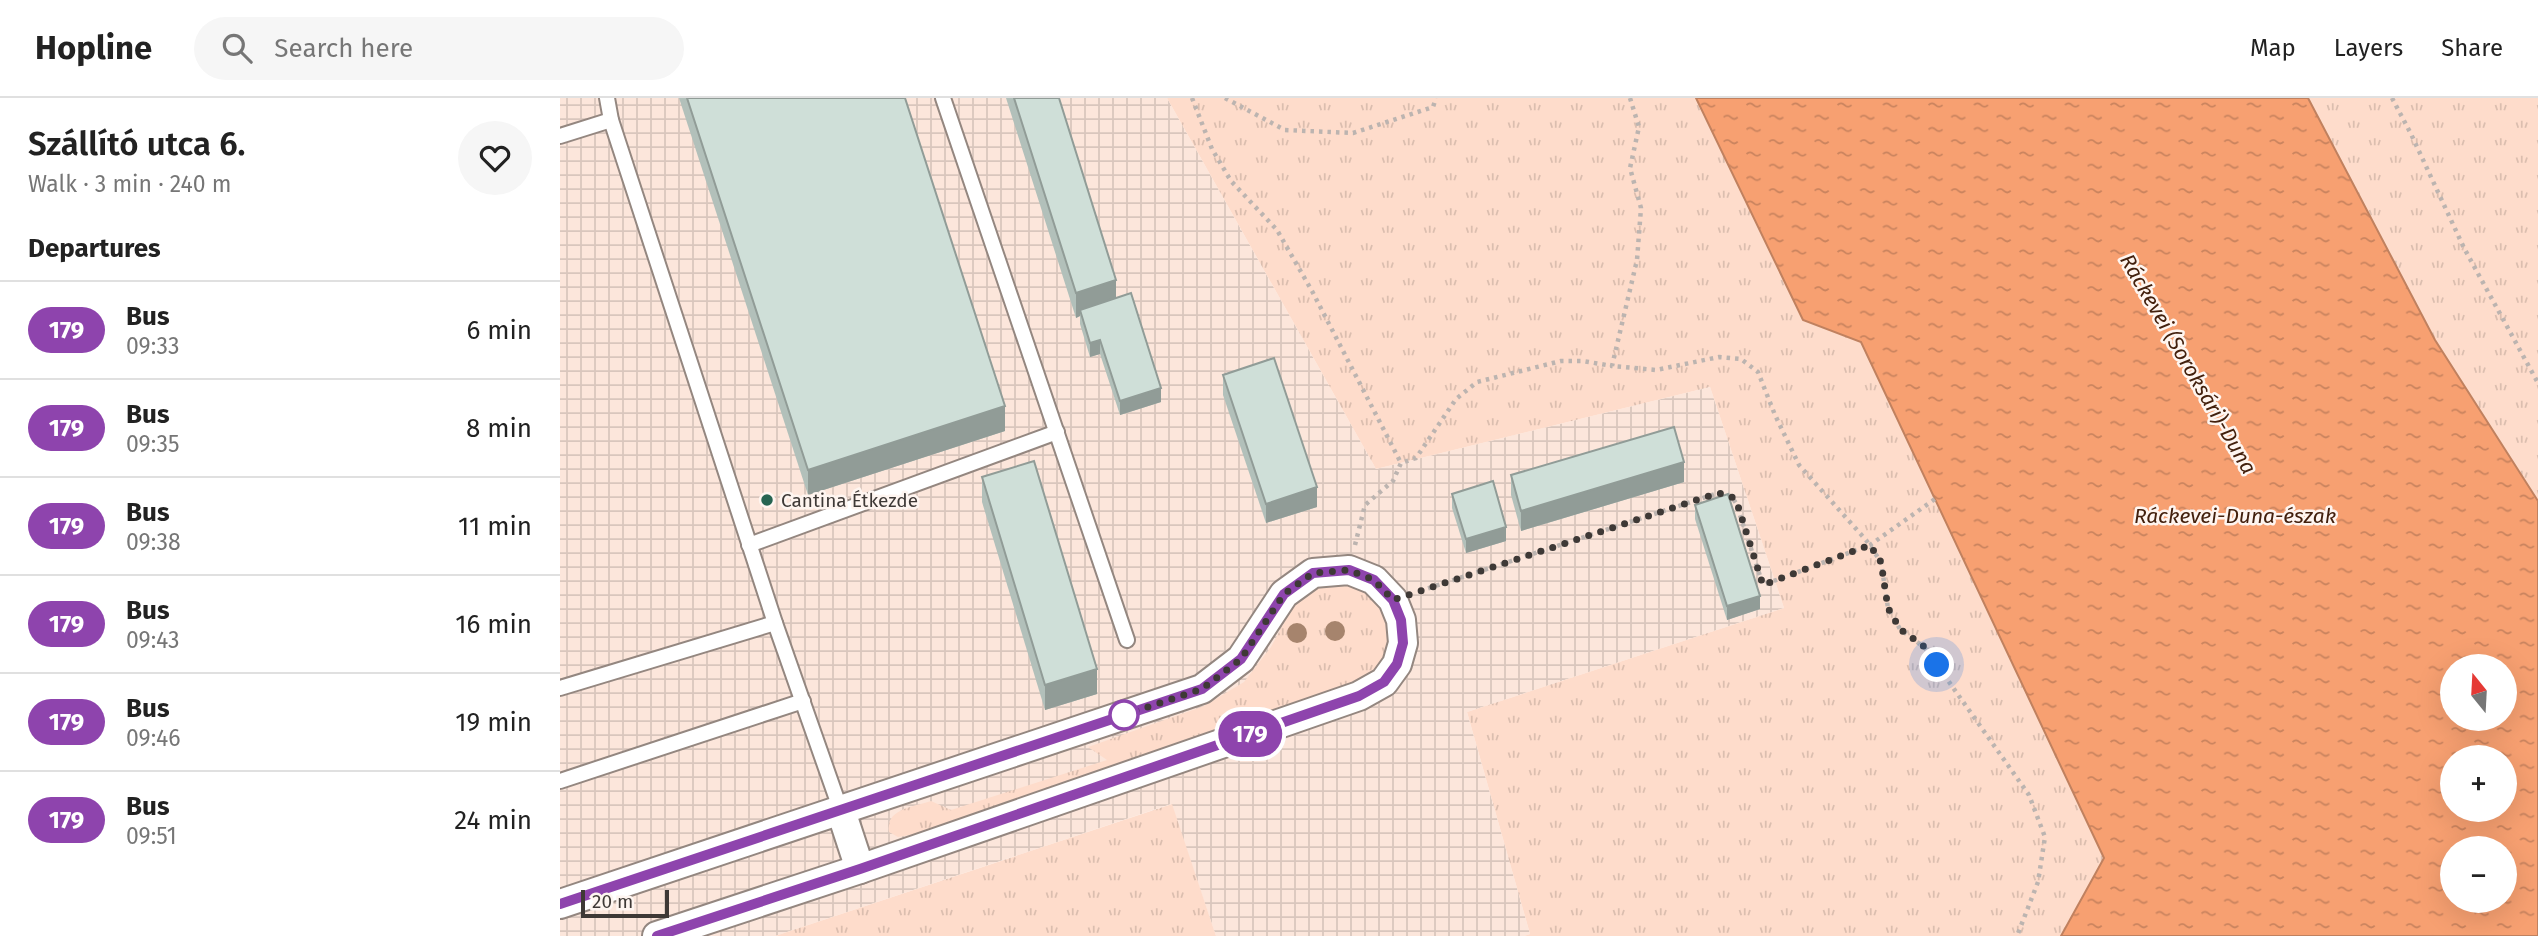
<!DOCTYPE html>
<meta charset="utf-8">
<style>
body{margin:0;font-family:"Fira Sans",sans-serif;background:#f6f6f6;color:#222;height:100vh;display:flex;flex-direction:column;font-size:26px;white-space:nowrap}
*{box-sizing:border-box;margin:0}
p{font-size:23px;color:#767676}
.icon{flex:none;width:38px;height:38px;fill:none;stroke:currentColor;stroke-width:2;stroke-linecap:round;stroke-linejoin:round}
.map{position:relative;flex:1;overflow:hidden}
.sheet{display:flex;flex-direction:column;background:#fff;width:560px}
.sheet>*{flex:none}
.badge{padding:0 14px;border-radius:23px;font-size:24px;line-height:46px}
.needle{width:46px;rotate:342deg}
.fabs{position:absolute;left:1880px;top:556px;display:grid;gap:14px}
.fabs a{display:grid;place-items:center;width:77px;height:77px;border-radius:50%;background:#fff;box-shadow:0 7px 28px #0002;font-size:35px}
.scale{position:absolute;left:21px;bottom:18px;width:88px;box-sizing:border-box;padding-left:7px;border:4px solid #3e3936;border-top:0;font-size:19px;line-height:24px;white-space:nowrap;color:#3e3936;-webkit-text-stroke:5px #fef5f0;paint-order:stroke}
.you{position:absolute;width:35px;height:35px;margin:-18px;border:5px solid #fff;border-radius:50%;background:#1a73e8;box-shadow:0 0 0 10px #1a73e833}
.map>.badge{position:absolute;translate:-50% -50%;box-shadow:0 0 0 4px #fff}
h2{padding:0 28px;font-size:26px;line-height:63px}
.round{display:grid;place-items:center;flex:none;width:74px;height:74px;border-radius:37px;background:#f6f6f6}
.head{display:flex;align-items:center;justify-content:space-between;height:119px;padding:0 28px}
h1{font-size:33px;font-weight:600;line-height:52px}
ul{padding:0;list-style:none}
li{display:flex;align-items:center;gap:21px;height:98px;padding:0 28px;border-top:2px solid #e0e0e0}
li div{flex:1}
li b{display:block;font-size:26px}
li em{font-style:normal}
li .badge{min-width:77px;font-weight:700;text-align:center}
header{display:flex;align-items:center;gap:42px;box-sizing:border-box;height:98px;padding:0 35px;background:#fff;border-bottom:2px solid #e0e0e0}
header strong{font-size:33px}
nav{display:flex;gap:38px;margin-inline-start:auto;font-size:24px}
.search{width:490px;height:63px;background:#f6f6f6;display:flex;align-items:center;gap:18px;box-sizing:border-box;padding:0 24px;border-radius:38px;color:#767676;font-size:26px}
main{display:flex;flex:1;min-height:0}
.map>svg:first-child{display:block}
</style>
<header>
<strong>Hopline</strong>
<div class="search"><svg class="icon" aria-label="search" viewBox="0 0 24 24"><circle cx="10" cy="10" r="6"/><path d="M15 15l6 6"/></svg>Search here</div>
<nav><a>Map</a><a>Layers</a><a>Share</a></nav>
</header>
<main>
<section class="sheet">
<div class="head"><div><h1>Szállító utca 6.</h1><p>Walk · 3 min · 240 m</p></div><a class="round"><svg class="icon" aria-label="heart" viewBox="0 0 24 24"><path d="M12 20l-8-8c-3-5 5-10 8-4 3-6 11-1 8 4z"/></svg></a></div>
<h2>Departures</h2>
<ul>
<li><span class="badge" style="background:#8e44ad;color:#fff">179</span><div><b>Bus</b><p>09:33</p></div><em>6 min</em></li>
<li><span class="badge" style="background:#8e44ad;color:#fff">179</span><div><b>Bus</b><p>09:35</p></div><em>8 min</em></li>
<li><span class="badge" style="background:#8e44ad;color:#fff">179</span><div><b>Bus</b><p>09:38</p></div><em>11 min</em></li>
<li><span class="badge" style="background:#8e44ad;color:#fff">179</span><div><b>Bus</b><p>09:43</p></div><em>16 min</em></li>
<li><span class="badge" style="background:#8e44ad;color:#fff">179</span><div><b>Bus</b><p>09:46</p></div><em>19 min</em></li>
<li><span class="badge" style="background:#8e44ad;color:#fff">179</span><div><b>Bus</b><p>09:51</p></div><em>24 min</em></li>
</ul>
</section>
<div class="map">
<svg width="1978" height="838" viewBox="0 0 1978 838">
<defs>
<pattern id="industrial-grid" width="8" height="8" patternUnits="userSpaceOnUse" patternTransform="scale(1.75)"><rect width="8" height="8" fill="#fce6db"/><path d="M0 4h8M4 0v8" fill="none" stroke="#d9c6bd"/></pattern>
<pattern id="grass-tufts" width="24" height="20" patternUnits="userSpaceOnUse" patternTransform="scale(1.75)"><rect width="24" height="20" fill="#fedccb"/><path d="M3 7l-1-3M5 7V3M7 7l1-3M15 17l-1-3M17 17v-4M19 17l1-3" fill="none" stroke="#dbbeaf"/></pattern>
<pattern id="water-ripples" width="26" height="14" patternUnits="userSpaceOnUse" patternTransform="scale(1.75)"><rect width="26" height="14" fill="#f7a071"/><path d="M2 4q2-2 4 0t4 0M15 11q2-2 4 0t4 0" fill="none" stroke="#c9835e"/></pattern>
</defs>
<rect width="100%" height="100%" fill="#fef5f0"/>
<polygon fill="url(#industrial-grid)" points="0,0 607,0 816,371 1150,289 1224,510 907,614 970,836 964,838 656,838 611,706 215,838 0,838"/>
<g fill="url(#grass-tufts)">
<polygon points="607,0 1136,0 1243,222 1301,244 1544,760 1501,838 964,838 970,836 907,614 1224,510 1150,289 816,371"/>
<polygon points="1748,0 1978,0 1978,403 1875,242"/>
<path d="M782,485c29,7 51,24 48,56 -1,7 0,17 -3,22 -5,9 -16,17 -22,25l-439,146 -28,5 -9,-5c-4,-23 24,-25 42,-31l20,9 156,-50 -19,-13 116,-41 40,-24 27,-35 24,-45 13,-11 17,-7z"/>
<polygon points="612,706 656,838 215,838"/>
</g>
<path fill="url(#water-ripples)" stroke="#c0815f" stroke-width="2" fill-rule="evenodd" d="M1136,0h612l127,242 103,161v435h-477l43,-78 -243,-516 -58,-22zM1892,569h52v52h-52zM1892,660h52v52h-52zM1892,751h52v52h-52z"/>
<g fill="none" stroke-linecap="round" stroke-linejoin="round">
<defs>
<g id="service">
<polyline points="47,0 51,22 215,525 281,713"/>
<polyline points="383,0 567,542"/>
<polyline points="0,38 51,22"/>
<polyline points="189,447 497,334"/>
<polyline points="0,590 215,525"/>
<polyline points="0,683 243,603"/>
</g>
<g id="minor">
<polyline points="281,713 300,771"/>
<polyline points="0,806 642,591 681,561 724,496 753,475 789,472 814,482 833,502 841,522 843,545 837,566 824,584 799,598 300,771 97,838"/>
</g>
</defs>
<use href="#service" stroke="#948780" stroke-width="18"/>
<use href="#minor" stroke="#948780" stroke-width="32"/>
<g stroke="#bcb4b0" stroke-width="4.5" stroke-dasharray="3.5 5" stroke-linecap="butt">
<polyline points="632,0 652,51 671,83 717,132 752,193 841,365"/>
<polyline points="665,0 725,32 793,35 873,9 876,0"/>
<polyline points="1070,0 1079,29 1070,70 1081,110 1077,162 1052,268 1096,272 1159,259 1181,261 1198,274 1215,317 1239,367 1306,442 1321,464 1328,510 1340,531 1365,550 1469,697 1485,739 1478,784 1457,838"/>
<polyline points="1832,0 1851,36 1904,150 1978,285"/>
<polyline points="795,447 805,407 833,383 841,365 856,360 896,301 917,284 1001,263 1023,263 1052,268"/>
<polyline points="860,493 1158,395 1171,398 1176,405 1203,487 1310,447 1375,401"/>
</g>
<use href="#service" stroke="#fff" stroke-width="14"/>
<use href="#minor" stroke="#fff" stroke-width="28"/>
</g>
<g fill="#a6846d">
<circle cx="775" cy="533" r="10"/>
<circle cx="737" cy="535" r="10"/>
</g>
<g fill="#b2c0ba">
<polygon points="119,0 345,0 445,333 248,397"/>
<polygon points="446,0 499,0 556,200 601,304 560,317 540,256 530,259 520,226 520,218 516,220"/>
<polygon points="663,277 757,409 706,425 663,297"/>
<polygon points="951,377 1124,384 961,433 951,397"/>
<polygon points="422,379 537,596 485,612 422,404"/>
<polygon points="892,396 946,443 906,455 892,410"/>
<polygon points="1135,407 1200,511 1167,522 1135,421"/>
</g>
<g fill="#919c97">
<polygon points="556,182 556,207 520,212 520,218 516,220 516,195"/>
<polygon points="540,242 540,256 530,259 530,245"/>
<polygon points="601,290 601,304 560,317 560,303"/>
<polygon points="445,308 445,333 248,397 248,372"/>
<polygon points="1124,364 1124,384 961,433 961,413"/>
<polygon points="757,389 757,409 706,425 706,406"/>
<polygon points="946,429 946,443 906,455 906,441"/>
<polygon points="1200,498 1200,511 1167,522 1167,508"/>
<polygon points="537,571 537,596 485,612 485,587"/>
</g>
<g fill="#cfdfd8" stroke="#919c97" stroke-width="2">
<polygon points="127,0 345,0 445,308 248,372"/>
<polygon points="454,0 499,0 556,182 516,195"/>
<polygon points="571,195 601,290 560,303 540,242 530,245 520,212"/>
<polygon points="714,260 757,389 706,406 663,277"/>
<polygon points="1114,329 1124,364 961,413 951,377"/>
<polygon points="474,363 537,571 485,587 422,379"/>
<polygon points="933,383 946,429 906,441 892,396"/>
<polygon points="1168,396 1200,498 1167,508 1135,407"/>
</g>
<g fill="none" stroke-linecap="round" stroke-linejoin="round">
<defs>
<polyline id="line" points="0,806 642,591 681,561 724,496 753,475 789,472 814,482 833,502 841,522 843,545 837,566 824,584 799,598 300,771 97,838"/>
</defs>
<use href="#line" stroke="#fff" stroke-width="16"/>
<use href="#line" stroke="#8e44ad" stroke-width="10"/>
<polyline stroke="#3e3936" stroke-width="7" stroke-dasharray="0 12.6" points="564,617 642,591 681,561 724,496 753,475 789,472 814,482 833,502 1158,395 1171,398 1177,405 1203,487 1310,447 1321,464 1328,510 1340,531 1366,550 1377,567"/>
</g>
<circle fill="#266451" stroke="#fef5f0" stroke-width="2.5" cx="207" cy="402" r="7"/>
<circle fill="#fff" stroke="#8e44ad" stroke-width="3.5" cx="564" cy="617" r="14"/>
<g text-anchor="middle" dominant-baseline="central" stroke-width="5" stroke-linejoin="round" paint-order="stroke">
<g font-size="19" fill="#3e3936" stroke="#fef5f0" text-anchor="start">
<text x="221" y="402">Cantina Étkezde</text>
</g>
<g font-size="21" font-style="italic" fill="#43200d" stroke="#fef5f0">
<text transform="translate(1628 266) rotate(60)">Ráckevei (Soroksári)-Duna</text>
<text x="1675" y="418">Ráckevei-Duna-észak</text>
</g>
</g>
</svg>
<div class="fabs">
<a><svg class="needle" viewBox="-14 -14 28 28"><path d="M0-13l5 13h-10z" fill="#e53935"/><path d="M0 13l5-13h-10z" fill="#767676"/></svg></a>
<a>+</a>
<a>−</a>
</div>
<div class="scale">20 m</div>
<div class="you" style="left:1377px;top:567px"></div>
<b class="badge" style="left:690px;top:636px;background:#8e44ad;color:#fff">179</b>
</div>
</main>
